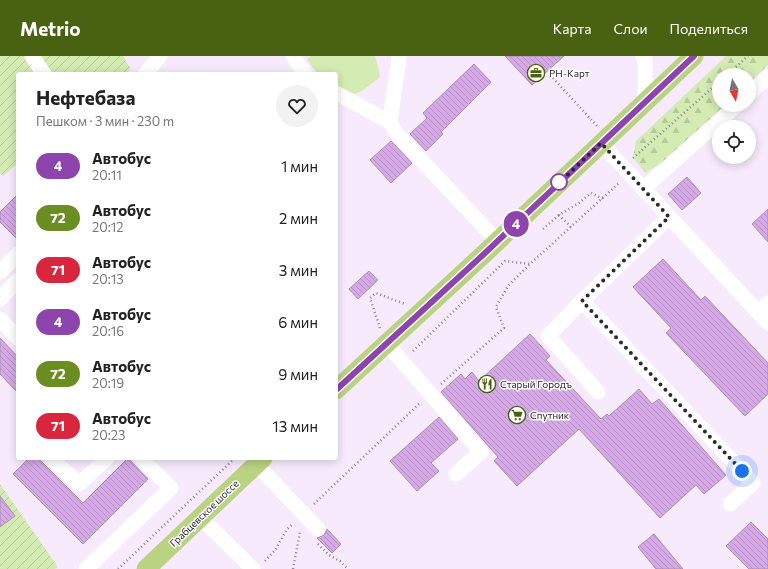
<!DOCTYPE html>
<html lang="ru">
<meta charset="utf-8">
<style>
body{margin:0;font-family:Commissioner,sans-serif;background:#f2f2f2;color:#222;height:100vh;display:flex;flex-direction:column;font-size:15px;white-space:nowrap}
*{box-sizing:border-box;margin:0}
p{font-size:13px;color:#767676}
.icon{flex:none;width:22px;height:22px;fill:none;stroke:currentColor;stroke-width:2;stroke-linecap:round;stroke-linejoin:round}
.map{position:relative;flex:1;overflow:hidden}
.side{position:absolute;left:16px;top:16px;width:322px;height:388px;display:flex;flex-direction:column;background:#fff;border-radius:4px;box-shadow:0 2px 10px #0003}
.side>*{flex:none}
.badge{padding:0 8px;border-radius:13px;font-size:14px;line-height:26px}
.needle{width:26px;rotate:171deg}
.tools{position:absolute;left:712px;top:12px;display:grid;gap:8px}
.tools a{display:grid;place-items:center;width:44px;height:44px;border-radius:50%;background:#fff;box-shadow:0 2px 10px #0003;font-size:20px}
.you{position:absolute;width:20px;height:20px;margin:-10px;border:3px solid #fff;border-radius:50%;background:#1a73e8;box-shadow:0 0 0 6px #1a73e833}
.map>.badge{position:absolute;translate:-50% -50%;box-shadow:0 0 0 2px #fff}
.round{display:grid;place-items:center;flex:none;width:42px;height:42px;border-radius:21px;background:#f2f2f2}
.head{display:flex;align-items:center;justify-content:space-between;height:68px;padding:0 20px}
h1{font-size:19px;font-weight:700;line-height:30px}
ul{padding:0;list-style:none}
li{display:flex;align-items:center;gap:12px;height:52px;padding:0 20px}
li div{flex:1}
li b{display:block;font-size:15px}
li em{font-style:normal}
li .badge{min-width:44px;font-weight:700;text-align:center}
header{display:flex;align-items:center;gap:24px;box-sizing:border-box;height:56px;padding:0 20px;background:#496212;color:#fff}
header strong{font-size:19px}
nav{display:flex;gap:22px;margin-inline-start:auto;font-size:14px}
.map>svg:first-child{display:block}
</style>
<header>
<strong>Metrio</strong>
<nav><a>Карта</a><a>Слои</a><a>Поделиться</a></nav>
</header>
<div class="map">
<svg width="768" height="513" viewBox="0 0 768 513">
<defs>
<pattern id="forest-firs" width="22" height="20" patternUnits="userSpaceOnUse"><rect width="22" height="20" fill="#d4ebb3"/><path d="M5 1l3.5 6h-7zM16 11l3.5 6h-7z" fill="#b6c99a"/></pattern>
<pattern id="garden-furrows" width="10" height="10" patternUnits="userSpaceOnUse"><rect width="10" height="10" fill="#d4ebb3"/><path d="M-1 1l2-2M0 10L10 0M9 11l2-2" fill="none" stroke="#b6c99a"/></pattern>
<pattern id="building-back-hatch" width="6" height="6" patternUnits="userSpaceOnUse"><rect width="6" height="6" fill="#d5a8e6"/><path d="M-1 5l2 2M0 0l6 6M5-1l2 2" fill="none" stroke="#b790c6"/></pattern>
</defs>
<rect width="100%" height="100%" fill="#f7eafd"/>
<path fill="#d4ebb3" d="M311,0h64l4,14 1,7 -18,14 -10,4 -16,-9v-12c-19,0 -18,2 -29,-15z"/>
<polygon fill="url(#forest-firs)" points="726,0 768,0 768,9 749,27 749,19 719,19 719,49 725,49 664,105 645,117 633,101 636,85"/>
<g fill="url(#garden-furrows)">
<polygon points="0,0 123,0 131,13 125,18 18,18 18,107 3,120 0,117"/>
<polygon points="0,428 58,511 55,513 0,513"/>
</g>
<g fill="url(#building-back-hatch)" stroke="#a792af">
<polygon points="505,0 564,0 532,29"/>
<polygon points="474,8 491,26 441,76 443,78 426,95 410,78 427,62 423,57"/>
<polygon points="391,85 412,107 391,127 370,104"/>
<polygon points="687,121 701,137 682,154 668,138"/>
<polygon points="18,138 18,184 0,166 0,156"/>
<polygon points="768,153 768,186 752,168"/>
<polygon points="663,203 701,244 705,240 768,307 768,338 745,360 666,277 671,272 633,231"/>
<polygon points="369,215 378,224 358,243 349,233"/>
<polygon points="530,278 550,300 546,304 601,363 607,358 609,360 639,333 652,348 659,343 726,419 704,438 696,429 660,462 579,373 517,430 494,405 498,401 441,336 461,318 465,323 472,316 479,325"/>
<polygon points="0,282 18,301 18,337 0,318"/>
<polygon points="439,361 458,383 431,407 439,415 417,435 390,405"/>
<polygon points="29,402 38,402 83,447 128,402 148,423 83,488 13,418"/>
<polygon points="0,440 15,460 0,471"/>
<polygon points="751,466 768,483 768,513 749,513 726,490"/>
<polygon points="327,473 341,488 332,497 317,482 324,479"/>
<polygon points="654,478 683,513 656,513 638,491"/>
</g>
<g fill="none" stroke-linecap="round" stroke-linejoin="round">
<g stroke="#8c8291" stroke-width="2.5" stroke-dasharray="1 3" stroke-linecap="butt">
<polyline points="727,19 748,0"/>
<polyline points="553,22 597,70"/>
<polyline points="633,102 719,26"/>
<polyline points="571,171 559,159 579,147 591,137 603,143"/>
<polyline points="543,173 559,159"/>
<polyline points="380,272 370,242 376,237 405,248"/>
<polyline points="413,295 505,205 530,208 619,127"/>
<polyline points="441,328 504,272 496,251 508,230 530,208"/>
<polyline points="314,448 419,348"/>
<polyline points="318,488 329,499 340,505 348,513"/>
<polyline points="265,505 276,493 287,473 293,468"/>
<polyline points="118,513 235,402"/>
<polyline points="293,513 300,476"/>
</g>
<g stroke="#fff" stroke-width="15">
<polyline points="32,0 44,18"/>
<polyline points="293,0 305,18"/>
<polyline points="399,0 390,66 396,77 497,185"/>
<polyline points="643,0 645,4 645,46"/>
<polyline points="145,18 160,0"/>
<polyline points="336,37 390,66"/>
<polyline points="749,38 768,21"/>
<polyline points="601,87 768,267"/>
<polyline points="643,133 737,49"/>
<polyline points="0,216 18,198"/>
<polyline points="0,243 18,224"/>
<polyline points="582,245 753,427 730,448"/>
<polyline points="758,256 768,247"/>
<polyline points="0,263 18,282"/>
<polyline points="386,287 481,396 456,418"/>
<polyline points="598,336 548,280 582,245 669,161"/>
<polyline points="51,402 79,428 107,402"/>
<polyline points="256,408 318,473"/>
<polyline points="200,461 253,513"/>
<polyline points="86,513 171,432 141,402"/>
</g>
<g stroke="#b9d382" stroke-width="19">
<polyline points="336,334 485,197 694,0"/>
<polyline points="146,513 263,402"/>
</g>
</g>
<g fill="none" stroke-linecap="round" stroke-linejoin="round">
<defs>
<polyline id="line" points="336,334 484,198 694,0"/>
</defs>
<use href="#line" stroke="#fff" stroke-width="9"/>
<use href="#line" stroke="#8e44ad" stroke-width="6"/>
<polyline stroke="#2e2632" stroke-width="4" stroke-dasharray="0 7.2" points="559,126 556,130 601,87 669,161 582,245 742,415"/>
</g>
<defs>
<symbol id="office-ring" viewBox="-11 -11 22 22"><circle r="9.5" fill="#fff" stroke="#496212" stroke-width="1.5"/><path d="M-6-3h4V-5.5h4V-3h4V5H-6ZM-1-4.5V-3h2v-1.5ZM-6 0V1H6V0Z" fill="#496212"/></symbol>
<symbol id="restaurant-ring" viewBox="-11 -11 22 22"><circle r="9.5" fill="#fff" stroke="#496212" stroke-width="1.5"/><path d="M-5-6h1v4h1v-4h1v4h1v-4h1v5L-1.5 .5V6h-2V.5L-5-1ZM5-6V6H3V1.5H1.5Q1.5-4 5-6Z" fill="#496212"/></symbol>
<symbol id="supermarket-ring" viewBox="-11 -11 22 22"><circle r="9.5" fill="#fff" stroke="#496212" stroke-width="1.5"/><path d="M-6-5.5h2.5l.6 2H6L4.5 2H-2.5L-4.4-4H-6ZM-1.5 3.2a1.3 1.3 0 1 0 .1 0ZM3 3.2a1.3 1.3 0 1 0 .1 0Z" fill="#496212"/></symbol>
</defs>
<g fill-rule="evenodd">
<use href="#office-ring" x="526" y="7" width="20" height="20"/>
<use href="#restaurant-ring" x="477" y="318" width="20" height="20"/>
<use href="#supermarket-ring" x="507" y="349" width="20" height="20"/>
</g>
<circle fill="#fff" stroke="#8e44ad" stroke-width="2" cx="559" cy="126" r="8"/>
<g text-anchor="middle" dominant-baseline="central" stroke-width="3" stroke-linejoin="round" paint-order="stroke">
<g font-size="10" fill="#2e2632" stroke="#fff" text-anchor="start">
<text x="549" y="17">РН-Карт</text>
<text x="500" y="328">Старый Городъ</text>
<text x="530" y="359">Спутник</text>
</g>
<g font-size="10" fill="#2e2632" stroke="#fff">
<text transform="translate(204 457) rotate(-44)">Грабцевское шоссе</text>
</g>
</g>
</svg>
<div class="tools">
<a><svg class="needle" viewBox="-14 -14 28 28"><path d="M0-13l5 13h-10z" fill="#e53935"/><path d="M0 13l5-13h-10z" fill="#767676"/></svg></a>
<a><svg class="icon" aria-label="locate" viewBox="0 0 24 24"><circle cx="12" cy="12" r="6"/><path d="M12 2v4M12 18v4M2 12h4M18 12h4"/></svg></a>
</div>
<div class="you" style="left:742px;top:415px"></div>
<b class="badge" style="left:516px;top:168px;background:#8e44ad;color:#fff">4</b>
<section class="side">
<div class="head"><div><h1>Нефтебаза</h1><p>Пешком · 3 мин · 230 m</p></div><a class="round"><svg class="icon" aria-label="heart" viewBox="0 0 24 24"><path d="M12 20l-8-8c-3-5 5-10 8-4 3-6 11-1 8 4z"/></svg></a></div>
<ul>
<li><span class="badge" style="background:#8e44ad;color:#fff">4</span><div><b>Автобус</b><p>20:11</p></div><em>1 мин</em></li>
<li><span class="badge" style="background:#6b8e23;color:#fff">72</span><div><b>Автобус</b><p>20:12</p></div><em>2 мин</em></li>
<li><span class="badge" style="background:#d7263d;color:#fff">71</span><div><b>Автобус</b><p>20:13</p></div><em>3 мин</em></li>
<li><span class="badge" style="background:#8e44ad;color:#fff">4</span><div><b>Автобус</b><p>20:16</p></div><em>6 мин</em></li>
<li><span class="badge" style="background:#6b8e23;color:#fff">72</span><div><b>Автобус</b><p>20:19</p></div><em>9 мин</em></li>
<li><span class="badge" style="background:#d7263d;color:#fff">71</span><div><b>Автобус</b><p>20:23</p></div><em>13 мин</em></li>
</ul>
</section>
</div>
